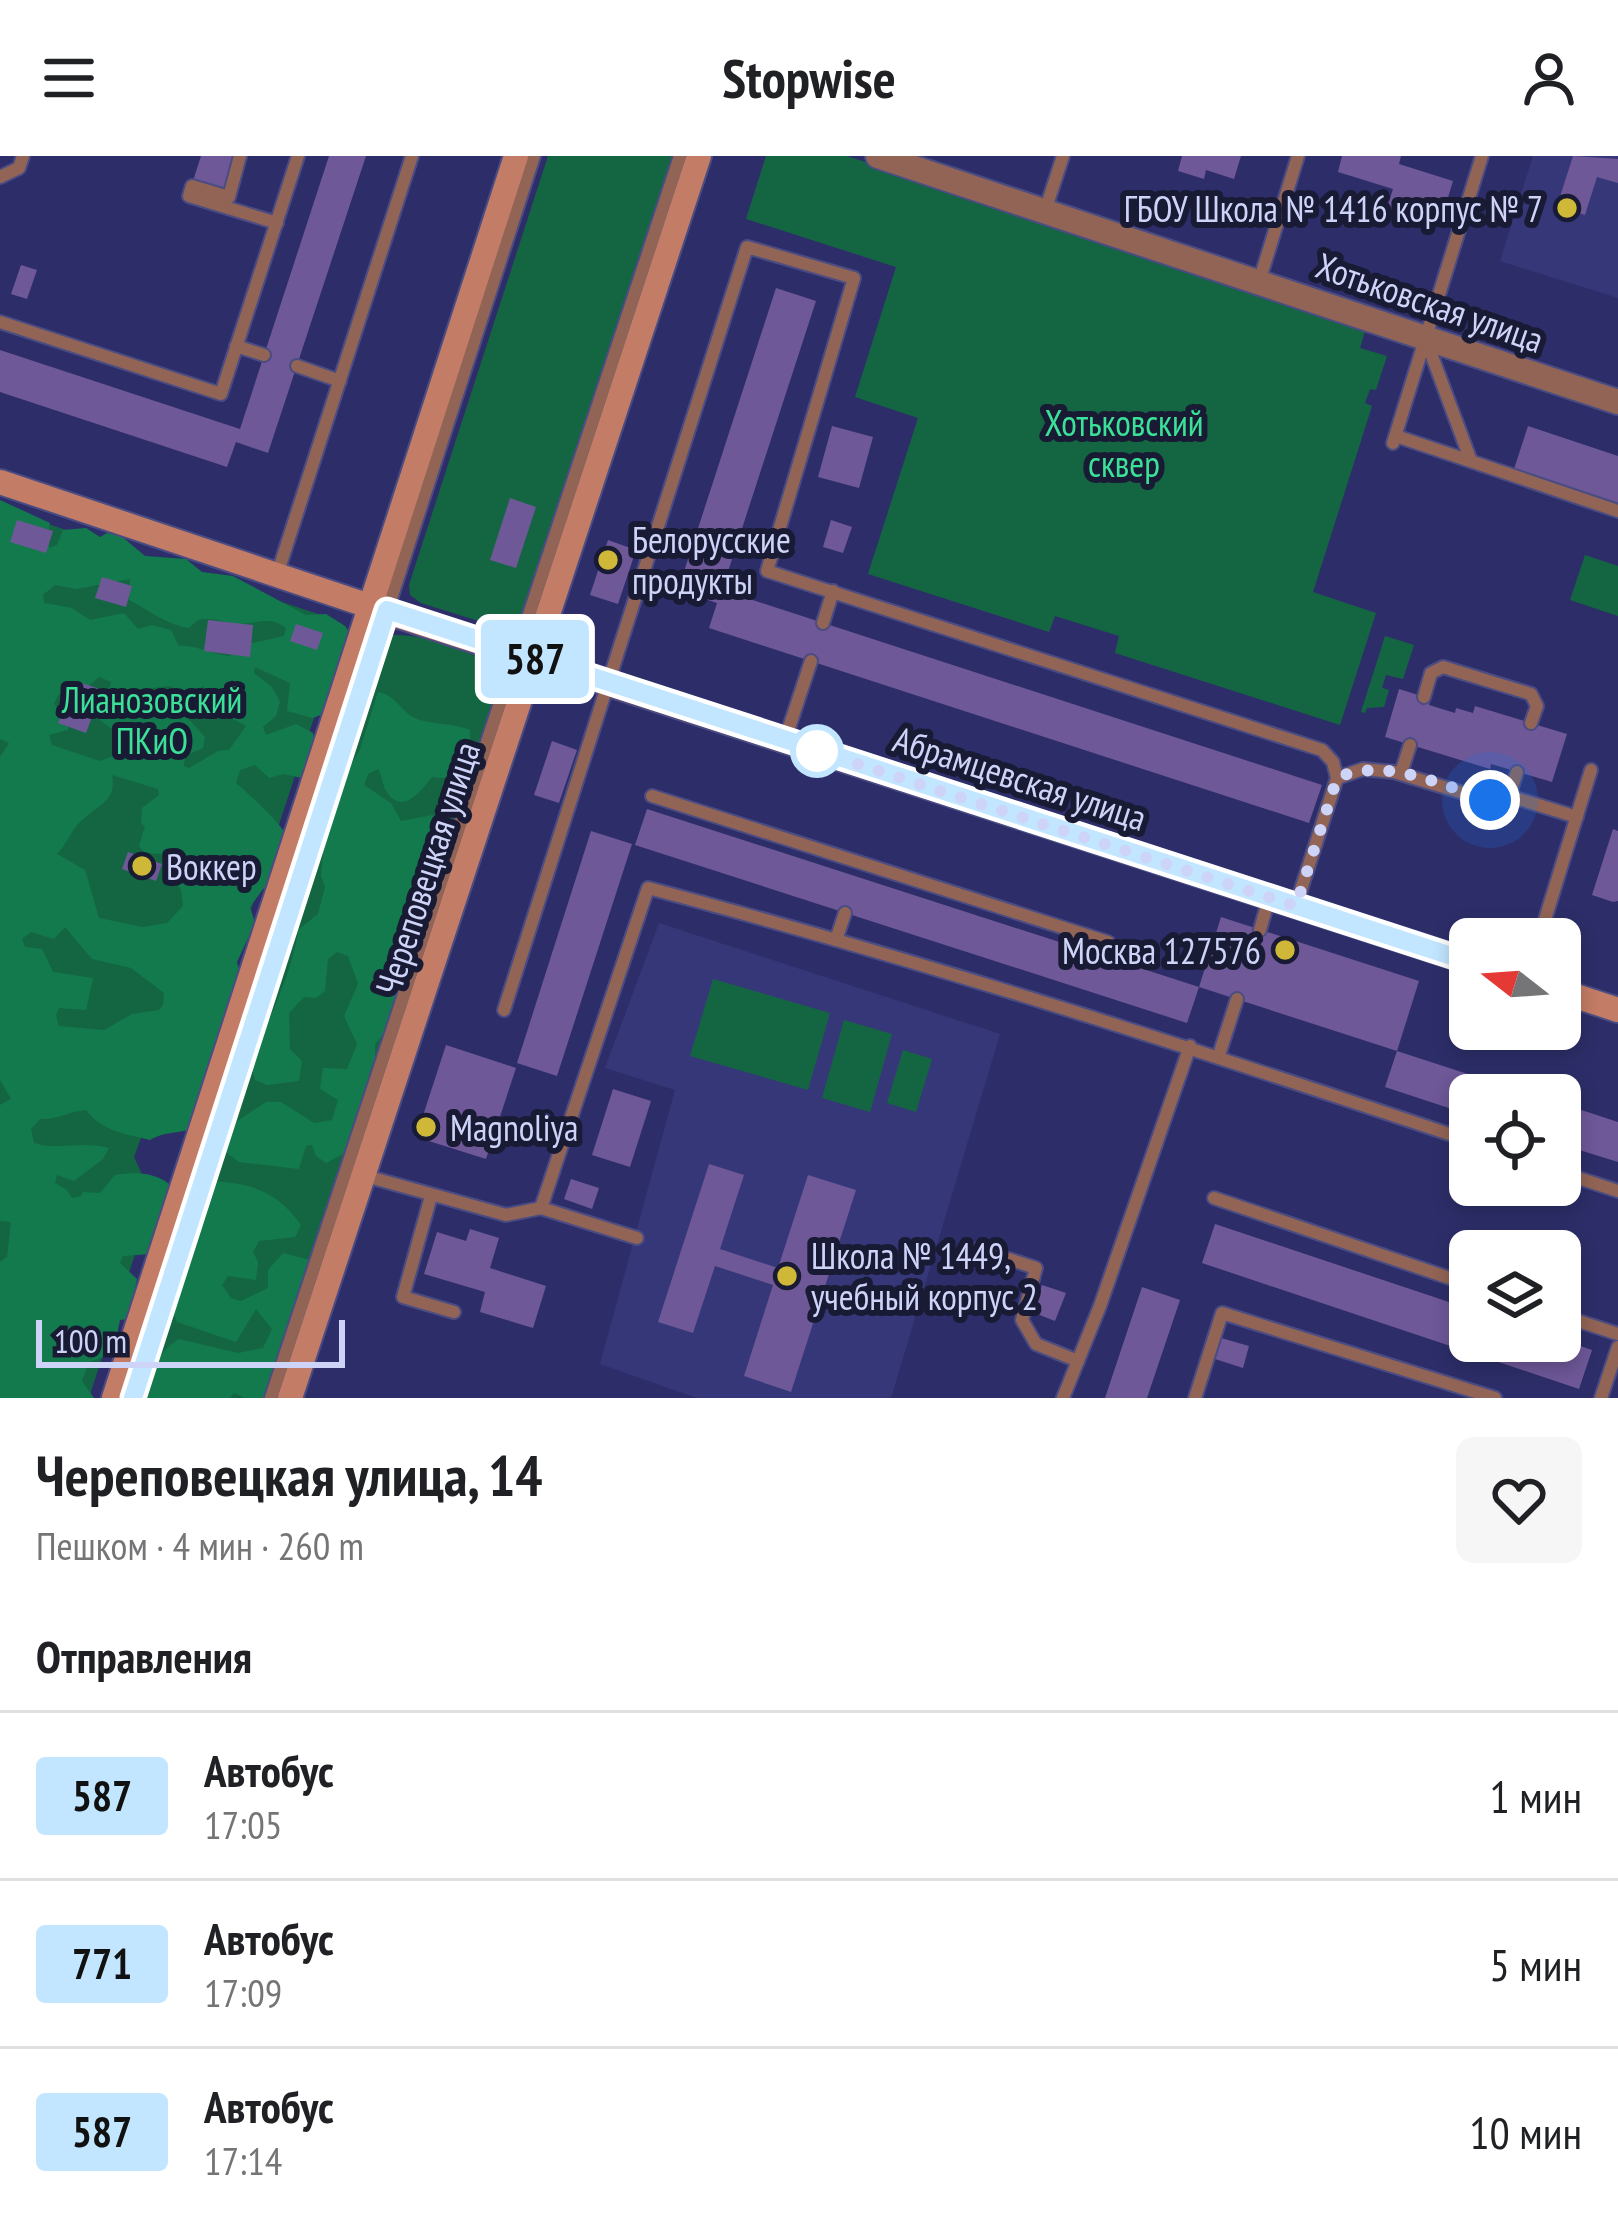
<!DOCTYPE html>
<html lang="ru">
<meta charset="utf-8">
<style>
body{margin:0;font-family:"PT Sans Narrow",sans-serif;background:#f6f6f6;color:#202124;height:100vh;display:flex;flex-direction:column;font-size:45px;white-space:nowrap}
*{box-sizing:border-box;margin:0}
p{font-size:39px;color:#757577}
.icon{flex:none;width:66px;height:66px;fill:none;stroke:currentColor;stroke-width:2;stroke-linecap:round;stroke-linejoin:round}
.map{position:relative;height:1242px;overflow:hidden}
.side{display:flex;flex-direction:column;background:#fff;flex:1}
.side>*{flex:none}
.badge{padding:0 24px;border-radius:9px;font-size:42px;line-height:78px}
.needle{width:78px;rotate:287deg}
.buttons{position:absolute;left:1449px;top:762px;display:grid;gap:24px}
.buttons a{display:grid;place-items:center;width:132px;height:132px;border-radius:18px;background:#fff;box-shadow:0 6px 18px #0003;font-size:60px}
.scale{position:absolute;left:36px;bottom:30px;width:309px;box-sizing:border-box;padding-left:12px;border:6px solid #ced3f8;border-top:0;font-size:33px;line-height:42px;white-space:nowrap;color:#ced3f8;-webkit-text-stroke:9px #191b35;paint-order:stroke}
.you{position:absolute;width:60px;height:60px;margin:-30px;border:9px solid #fff;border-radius:50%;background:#1a73e8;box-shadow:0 0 0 18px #1a73e833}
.map>.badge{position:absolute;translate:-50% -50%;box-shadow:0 0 0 6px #fff}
h2{padding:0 36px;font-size:45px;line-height:108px}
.round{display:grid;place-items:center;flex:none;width:126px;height:126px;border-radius:18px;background:#f6f6f6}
.headline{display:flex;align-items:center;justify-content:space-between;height:204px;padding:0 36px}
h1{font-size:57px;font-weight:800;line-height:90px}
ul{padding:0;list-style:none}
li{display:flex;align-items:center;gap:36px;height:168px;padding:0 36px;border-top:3px solid #e0e0e0}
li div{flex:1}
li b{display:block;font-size:45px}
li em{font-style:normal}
li .badge{min-width:132px;font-weight:700;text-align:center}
header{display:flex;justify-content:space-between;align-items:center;height:156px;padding:0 36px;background:#fff;font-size:54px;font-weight:800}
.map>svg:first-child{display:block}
</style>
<header><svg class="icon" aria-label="menu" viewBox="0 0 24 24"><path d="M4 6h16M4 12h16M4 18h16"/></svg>Stopwise<svg class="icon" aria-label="person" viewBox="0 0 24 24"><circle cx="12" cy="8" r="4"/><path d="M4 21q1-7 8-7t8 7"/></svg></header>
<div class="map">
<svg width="1618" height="1242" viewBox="0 0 1618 1242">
<rect width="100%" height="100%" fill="#2d2e69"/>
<g fill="#363779">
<polygon points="1533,0 1618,0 1618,142 1500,105"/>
<polygon points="659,767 1000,878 891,1242 697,1242 600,1208 675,934 605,912"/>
</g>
<g fill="#146642">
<polygon points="548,0 681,0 531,453 518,468 498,471 421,447 410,439 409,429"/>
<polygon points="766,0 847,0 1366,172 1360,192 1387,200 1376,234 1370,233 1365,247 1372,250 1313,436 1376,457 1340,569 1115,497 1119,480 1055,460 1049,476 868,418 918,262 855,241 896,111 746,63"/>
<polygon points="0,352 330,462 338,489 184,957 144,974 134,1001 153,1042 89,1242 0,1242"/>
<polygon points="1585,399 1618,410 1618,460 1570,444"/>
<path d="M392,479c34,-1 87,17 112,40l-235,723h-128l242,-748z"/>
<polygon points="1385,480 1414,489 1403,523 1386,519 1382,532 1389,534 1384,551 1367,552 1365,557 1361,556"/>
<polygon points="713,823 830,857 808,934 690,900"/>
<polygon points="844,864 892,878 870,956 822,942"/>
<polygon points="903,894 932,903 916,956 887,947"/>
</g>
<g fill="#137a4e" fill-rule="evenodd">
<path d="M0,344l50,23 -4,17 4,8 7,-3 6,-15 23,-2 14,9 7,-4 13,2 25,21 41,3 16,13 31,4 73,39 20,-1 19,12 10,14 -24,71 -18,7 -26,-7 3,-28 -35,-16 -1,6 18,14 8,15 -4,14 -13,11 3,8 30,-11 17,9 5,25 -11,21 -24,-5 -14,4 -14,-13 -15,5 -4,13c15,13 45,40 53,56l-12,41 -14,9 -13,18 5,16 -18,39 3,12 -39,151c-20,10 -34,5 -51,15 -24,-6 -49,-9 -64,-30 -17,1 -28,10 -46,9l-9,10 3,14c23,8 46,-3 75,5l-6,11 -29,22 -17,-6 -2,8 12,7 5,8 9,-2 2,-4 17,1 15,-18c28,-4 45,-2 66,19l-30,60 -28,2 -3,7 17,16 -8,40 -9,1 -7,34 -24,8 -7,19 12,17h-94v-136l7,-5 4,-35 -11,-1v-116l11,-6 -11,-19v-323l9,-14 -9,-4zM130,423l-1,21c22,11 36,24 60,28 8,-7 7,-9 18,-9 10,-1 20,5 31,5 18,0 33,-9 48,4l-2,8 -45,10 -9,10c-17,-1 -36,-12 -51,-10l-8,-16 -19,-5 -14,4 -14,-16 -34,7 -18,-12 -28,-5 -1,-8 12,-10 21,4zM99,521l12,5 -11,38 13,10 5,16 -5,10 -13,5 -48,-16 -3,-10 19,-5 1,-14 -15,-12 4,-9 21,-1zM171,530l5,9 9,4 18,-13 13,24 30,16 -17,24 -11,1 -29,17 -5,-2 1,-10 18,-8 2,-11 -29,-32 -30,-11 -1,-5zM112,619l46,14 1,6 -17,13 -1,16 4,2 -6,20 6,7 17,1 19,36 2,16 -16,17 -24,4 -44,-9 -14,-48 -28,-16c10,-10 14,-24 24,-33 17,-16 36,-20 31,-46zM65,771l27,32 39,9 33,25 -1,12 -4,5 -27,4 -28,16 -45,-4 -3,-11 3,-7 27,2 7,-32 -40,-6 -11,-23 -17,-2 -3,-8 9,-7 23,7z"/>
<path d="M378,536c16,3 21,15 33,24 14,9 39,6 59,14 1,20 1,36 -17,49l-21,-2c-11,14 -31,41 -47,12 -3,-7 -3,-14 -7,-20l-10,5 -4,11 27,18 10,18 32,-6 13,9c12,42 -46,73 -21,115l-20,28 -11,-3 -4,9 12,20 -8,29 -19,22v24l-12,26 -4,32 -12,26 -21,11 -10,-7 -4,-11 -6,1 -7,23 -60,-7 -16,-12 5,-23 38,-25h15l33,21 18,-3 6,-20 -18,-11 3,-21 24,1 10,-25 -13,-28 14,-32 -10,-28 -11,-4 -9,7 -3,32 -9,7 -12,-1 -15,16 1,36 12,12 -3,20 -32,4 -12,-5 -3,-11c12,-46 40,-90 46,-139l20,-16 7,-27 -4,-11 5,-52 18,-49 15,-23z"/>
<path d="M213,1025c40,3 64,10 88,44l-6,12 -36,4 -6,11 5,10 -2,18 -28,-4 -6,9 9,13 10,3 27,-13v-18l15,-17 30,8 2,19 -18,15 5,32 -26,71h-31l-11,-5 -4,5h-83c4,-26 9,-45 32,-59l59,14 25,-5 9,-19 -16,-20 -20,33 -59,-20 -7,-17c14,-38 15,-97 43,-124z"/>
</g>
<g fill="#6e5898">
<polygon points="201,0 238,0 227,39 192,28"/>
<polygon points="329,0 366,0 268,297 236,286 227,311 0,236 0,194 240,273"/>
<polygon points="1182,0 1241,0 1234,23 1206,14 1204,23 1178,15"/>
<polygon points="1342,0 1401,0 1399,8 1453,25 1440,68 1387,52 1393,33 1338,16"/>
<polygon points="1573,0 1618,3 1618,27 1597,21 1585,59 1557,50"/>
<polygon points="21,109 37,114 27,143 11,138"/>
<polygon points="776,132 816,145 722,434 1322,629 1309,667 709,472 717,447 678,434"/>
<polygon points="832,270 873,281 859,332 818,321"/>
<polygon points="1528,270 1618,300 1618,347 1514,313"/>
<polygon points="510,342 536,351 516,412 490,404"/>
<polygon points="17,364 53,375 46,397 10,386"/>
<polygon points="831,364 852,371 843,397 823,391"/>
<polygon points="608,384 636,394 618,448 590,439"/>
<polygon points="102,421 132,430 126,451 95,442"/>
<polygon points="208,464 253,469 250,501 204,495"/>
<polygon points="296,468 323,477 317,494 290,485"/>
<polygon points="82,527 102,534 86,577 58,567 68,538 77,542"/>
<polygon points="1399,533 1431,543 1429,549 1455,557 1456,552 1473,557 1475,550 1567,578 1552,626 1491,608 1490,613 1385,581"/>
<polygon points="552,585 577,594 559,647 534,639"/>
<polygon points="647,653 1199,831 1187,867 635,689"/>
<polygon points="1613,673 1618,675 1618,745 1613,746 1592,739"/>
<polygon points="591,675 632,688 557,920 517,907"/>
<polygon points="128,696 162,708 156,725 122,713"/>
<polygon points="1221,761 1419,825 1397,895 1532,939 1470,939 1470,959 1385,931 1397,895 1199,831"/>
<polygon points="446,889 516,912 486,1003 416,981"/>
<polygon points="613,933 651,945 630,1011 592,999"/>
<polygon points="1560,947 1618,966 1618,1006 1560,988"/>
<polygon points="709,1008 744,1019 720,1093 778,1112 808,1019 856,1034 791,1236 744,1220 773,1129 715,1110 693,1177 658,1166"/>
<polygon points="571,1023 599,1032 592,1053 564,1043"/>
<polygon points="1215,1068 1470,1153 1470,1185 1560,1183 1592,1194 1579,1233 1202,1107"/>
<polygon points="470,1073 499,1082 490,1112 546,1130 533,1172 480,1156 485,1136 424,1118 437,1076 466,1085"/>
<polygon points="1042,1129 1066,1137 1055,1165 1032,1156"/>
<polygon points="1142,1131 1180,1144 1147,1242 1105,1242"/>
<polygon points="1221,1182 1249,1190 1243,1212 1215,1203"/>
</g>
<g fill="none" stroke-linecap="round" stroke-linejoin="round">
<defs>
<g id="lane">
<polyline points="240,0 229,41 192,30 189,40 277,67"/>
<polyline points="0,21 19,12 23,0"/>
<polyline points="1045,55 1063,0"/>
<polyline points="1259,126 1298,0"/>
<polyline points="0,166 221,238 298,0"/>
<polyline points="1426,184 1471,305"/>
<polyline points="236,190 264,199"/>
<polyline points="297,210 340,225"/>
<polyline points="1396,280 1618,355"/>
<polyline points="1393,287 1482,0"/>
<polyline points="277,419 412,0"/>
<polyline points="823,467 833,435"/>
<polyline points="1424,541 1431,517 1443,511 1531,538 1537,550 1531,567"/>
<polyline points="785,584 811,505"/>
<polyline points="1401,617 1410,589"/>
<polyline points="1337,622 1363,613 1394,616 1490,645 1509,640 1577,661"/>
<polyline points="652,640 1108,786"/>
<polyline points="1509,640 1517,616"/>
<polyline points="1260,774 1269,742"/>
<polyline points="1539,783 1591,614"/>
<polyline points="836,784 845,757"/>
<polyline points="504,854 747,91 854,122 767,415 1322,594 1333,606 1337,622 1296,749"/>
<polyline points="1219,899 1237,843"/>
<polyline points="1560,1016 1618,1035"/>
<path d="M362,1019l144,40 35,-7 107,-320c278,73 550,162 822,253"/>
<polyline points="431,1040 403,1141 454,1156"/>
<polyline points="1214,1042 1470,1129"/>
<polyline points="541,1052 637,1082"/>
<polyline points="978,1093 1036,1112 1022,1164 1036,1188 1078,1205"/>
<polyline points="1560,1159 1618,1178"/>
<polyline points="133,1242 534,0"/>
<polyline points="271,1242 680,0"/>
<polyline points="1063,1242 1100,1150 1190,890"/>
<polyline points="1195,1242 1222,1157 1495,1242"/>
<polyline points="1601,1242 1618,1191"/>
</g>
<polyline id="street" points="878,0 1618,246"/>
<g id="secondary">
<polyline points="0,326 405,462 1470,806"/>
<polyline points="1560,835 1618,854"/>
<polyline points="114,1242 516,0"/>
<polyline points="290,1242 699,0"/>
</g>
</defs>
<use href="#lane" stroke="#4a4c83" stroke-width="16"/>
<use href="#street" stroke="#4a4c83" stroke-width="28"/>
<use href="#secondary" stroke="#4a4c83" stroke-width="28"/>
<use href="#lane" stroke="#916455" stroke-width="12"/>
<use href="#street" stroke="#916455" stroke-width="24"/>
<use href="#secondary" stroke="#c37c65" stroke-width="24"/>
</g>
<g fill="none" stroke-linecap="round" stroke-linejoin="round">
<defs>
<polyline id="line" points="133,1242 387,454 1470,806"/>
</defs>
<use href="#line" stroke="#fff" stroke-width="27"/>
<use href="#line" stroke="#c2e6ff" stroke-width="18"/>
<path stroke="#ced3f8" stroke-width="12" stroke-dasharray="0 21.6" d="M817,595l479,155 41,-128c48,-22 106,8 153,22"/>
</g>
<g fill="#cfb837" stroke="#191b35" stroke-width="4.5">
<circle cx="1567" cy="52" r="12"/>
<circle cx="608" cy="404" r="12"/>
<circle cx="142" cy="710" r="12"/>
<circle cx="1285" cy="794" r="12"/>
<circle cx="426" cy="971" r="12"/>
<circle cx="787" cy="1120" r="12"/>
</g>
<circle fill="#fff" stroke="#c2e6ff" stroke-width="6" cx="817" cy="595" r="24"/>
<g text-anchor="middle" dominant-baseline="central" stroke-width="12" stroke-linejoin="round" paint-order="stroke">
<g font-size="36" fill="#ced3f8" stroke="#191b35" text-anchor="start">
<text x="1543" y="52" text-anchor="end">ГБОУ Школа № 1416 корпус № 7</text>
<text x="632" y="383">Белорусские<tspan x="632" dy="41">продукты</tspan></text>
<text x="166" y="710">Воккер</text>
<text x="1261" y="794" text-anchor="end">Москва 127576</text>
<text x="450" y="971">Magnoliya</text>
<text x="811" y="1099">Школа № 1449,<tspan x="811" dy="41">учебный корпус 2</tspan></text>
</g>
<g font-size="36" fill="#ced3f8" stroke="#191b35">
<text transform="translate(1430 146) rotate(19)">Хотьковская улица</text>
<text transform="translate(1020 622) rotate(18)">Абрамцевская улица</text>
<text transform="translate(427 712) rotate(-72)">Череповецкая улица</text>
</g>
<g font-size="36" fill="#3ae197" stroke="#191b35">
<text x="1124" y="266">Хотьковский<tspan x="1124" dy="41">сквер</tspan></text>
<text x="152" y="543">Лианозовский<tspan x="152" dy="41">ПКиО</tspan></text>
</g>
</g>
</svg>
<div class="buttons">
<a><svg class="needle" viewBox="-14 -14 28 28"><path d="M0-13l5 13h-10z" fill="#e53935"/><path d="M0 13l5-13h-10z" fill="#757577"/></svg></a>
<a><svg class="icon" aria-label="locate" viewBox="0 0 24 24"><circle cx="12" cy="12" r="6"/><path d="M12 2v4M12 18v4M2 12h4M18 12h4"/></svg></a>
<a><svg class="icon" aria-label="layers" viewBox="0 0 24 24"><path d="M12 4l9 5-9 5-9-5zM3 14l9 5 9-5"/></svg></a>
</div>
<div class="scale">100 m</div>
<div class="you" style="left:1490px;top:644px"></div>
<b class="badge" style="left:535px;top:503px;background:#c2e6ff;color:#111">587</b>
</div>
<section class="side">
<div class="headline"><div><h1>Череповецкая улица, 14</h1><p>Пешком · 4 мин · 260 m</p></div><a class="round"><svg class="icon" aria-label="heart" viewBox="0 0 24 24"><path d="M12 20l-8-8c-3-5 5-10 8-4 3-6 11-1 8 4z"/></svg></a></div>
<h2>Отправления</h2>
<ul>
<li><span class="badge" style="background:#c2e6ff;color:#111">587</span><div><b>Автобус</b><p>17:05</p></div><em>1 мин</em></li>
<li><span class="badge" style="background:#c2e6ff;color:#111">771</span><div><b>Автобус</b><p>17:09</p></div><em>5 мин</em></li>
<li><span class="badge" style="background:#c2e6ff;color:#111">587</span><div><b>Автобус</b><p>17:14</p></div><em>10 мин</em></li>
</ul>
</section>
